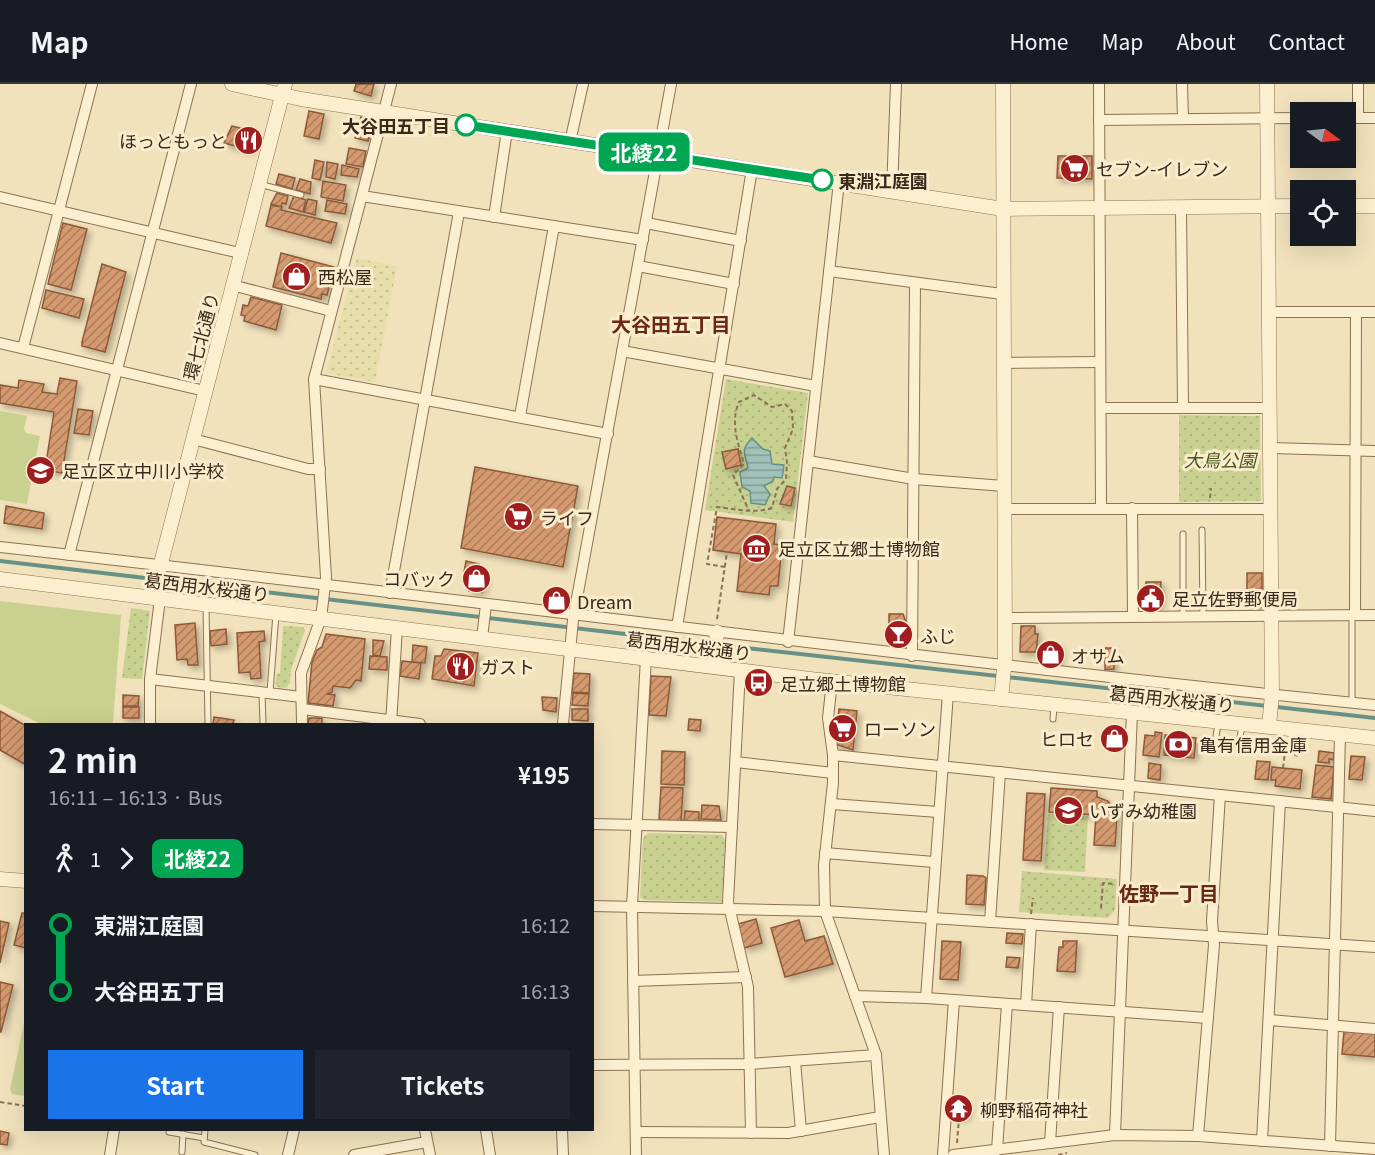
<!DOCTYPE html>
<meta charset="utf-8">
<style>
body{margin:0;font-family:Georgia,"Noto Sans JP",serif;background:#20242c;color:#f1f3f6;height:100vh;display:flex;flex-direction:column;font-size:22px;white-space:nowrap}
*{box-sizing:border-box;margin:0}
p{font-size:20px;color:#9ea1a6}
.icon{flex:none;width:33px;height:33px;fill:none;stroke:currentColor;stroke-width:2;stroke-linecap:round;stroke-linejoin:round}
.map{position:relative;flex:1;overflow:hidden}
.details{position:absolute;left:24px;top:639px;width:570px;height:408px;display:flex;flex-direction:column;background:#171b24;border-radius:0px;box-shadow:0 6px 24px #0002}
.details>*{flex:none}
.badge{padding:0 12px;border-radius:9px;font-size:21px;line-height:39px}
.needle{width:39px;rotate:105deg}
.fabs{position:absolute;left:1290px;top:18px;display:grid;gap:12px}
.fabs a{display:grid;place-items:center;width:66px;height:66px;border-radius:0px;background:#171b24;box-shadow:0 6px 24px #0002;font-size:30px}
.map>.badge{position:absolute;translate:-50% -50%;box-shadow:0 0 0 3px #fff}
.legs{display:flex;align-items:center;gap:9px;height:66px;padding:0 24px;font-size:20px}
.legs p{margin-inline-start:auto}
.overview{display:flex;align-items:center;justify-content:space-between;height:102px;padding:0 24px}
h1{font-size:33px;font-weight:700;line-height:45px}
.primary-button{display:flex;gap:12px;margin-top:auto;padding:12px 24px}
.primary-button a{flex:1;height:69px;border-radius:0px;background:#1a73e8;color:#fff;font-size:24px;font-weight:700;line-height:69px;text-align:center}
.primary-button a+a{background:#20242c;color:#f1f3f6}
ul{padding:0 24px;list-style:none}
li{display:flex;align-items:center;gap:21px;height:66px;font-size:22px}
li i{display:grid;place-items:center;width:9px;height:100%;margin:0 8px;background:currentColor}
li i::after{content:'';width:15px;height:15px;margin:-8px;border:4px solid;border-radius:50%;background:#171b24}
li p{margin-inline-start:auto}
li:first-child i{background:linear-gradient(#0000 50%,currentColor 0)}
li:last-child i{background:linear-gradient(currentColor 50%,#0000 0)}
header{display:flex;align-items:center;gap:36px;box-sizing:border-box;height:84px;padding:0 30px;background:#171b24;border-bottom:2px solid #363941}
header strong{font-size:28px}
nav{display:flex;gap:33px;margin-inline-start:auto;font-size:21px}
.map>svg:first-child{display:block}
</style>
<header>
<strong>Map</strong>
<nav><a>Home</a><a>Map</a><a>About</a><a>Contact</a></nav>
</header>
<div class="map">
<svg width="1375" height="1071" viewBox="0 0 1375 1071">
<defs>
<pattern id="farmland-dots" width="8" height="8" patternUnits="userSpaceOnUse" patternTransform="scale(1.5)"><rect width="8" height="8" fill="#e8dea9"/><path d="M2 2h.1M6 6h.1" fill="none" stroke="#c8be91" stroke-width="1.8" stroke-linecap="round"/></pattern>
<pattern id="park-dots" width="8" height="8" patternUnits="userSpaceOnUse" patternTransform="scale(1.5)"><rect width="8" height="8" fill="#c9d190"/><path d="M2 2h.1M6 6h.1" fill="none" stroke="#adb37c" stroke-width="1.8" stroke-linecap="round"/></pattern>
<pattern id="water-rules" width="6" height="5" patternUnits="userSpaceOnUse" patternTransform="scale(1.5)"><rect width="6" height="5" fill="#a1c2b9"/><path d="M0 2.5h6" fill="none" stroke="#849e96"/></pattern>
<pattern id="building-hatch" width="6" height="6" patternUnits="userSpaceOnUse" patternTransform="scale(1.5)"><rect width="6" height="6" fill="#d4996e"/><path d="M-1 1l2-2M0 6l6-6M5 7l2-2" fill="none" stroke="#ad7d5a"/></pattern>
<filter id="shadow"><feDropShadow dx="3.5" dy="3.5" stdDeviation="3" flood-color="#0004"/></filter>
</defs>
<rect width="100%" height="100%" fill="#f2e2bc"/>
<polygon fill="url(#farmland-dots)" points="357,174 397,182 375,298 326,289"/>
<g fill="url(#park-dots)">
<polygon points="726,295 808,309 793,438 705,426"/>
<polygon points="1179,331 1260,332 1261,417 1179,418"/>
<polygon points="131,524 150,527 142,595 122,594"/>
<polygon points="283,542 303,543 305,546 291,586 290,599 286,604 277,603 275,600 277,590 280,589"/>
<polygon points="1048,730 1088,732 1085,788 1044,786"/>
<polygon points="648,749 722,751 725,755 722,818 644,816 640,813 643,754"/>
<polygon points="1022,787 1117,795 1115,826 1108,834 1019,828"/>
</g>
<g fill="#c9d190">
<polygon points="0,327 27,332 24,345 26,349 40,352 27,420 0,416"/>
<polygon points="0,517 121,531 113,640 41,640 0,620"/>
<polygon points="25,934 25,1012 12,1010 10,1006"/>
</g>
<path fill="url(#water-rules)" stroke="#679187" stroke-width="1.5" d="M752,354l11,11 7,2 2,13 12,1 -2,13 -8,-1 -1,4 -9,5 6,8 -5,11 -14,-2 -1,-12 -8,-4 -2,-15 8,-4c-2,-13 -9,-17 4,-30z"/>
<g fill="none" stroke-linecap="round" stroke-linejoin="round">
<g stroke="#679187" stroke-width="4">
<polyline points="0,477 154,495"/>
<polyline points="162,496 711,560"/>
<polyline points="719,561 1375,634"/>
</g>
</g>
<g fill="url(#building-hatch)" stroke="#8c5a38" stroke-width="1.5" filter="url(#shadow)">
<polygon points="356,0 374,0 371,12 354,7"/>
<polygon points="309,27 324,30 319,55 304,52"/>
<polygon points="361,33 374,37 368,57 355,54"/>
<polygon points="232,42 255,48 250,66 224,59"/>
<polygon points="349,64 366,67 363,83 346,80"/>
<polygon points="1058,72 1092,72 1092,95 1057,94"/>
<polygon points="315,76 324,78 320,96 312,94"/>
<polygon points="327,78 338,80 335,95 326,93"/>
<polygon points="342,81 359,85 357,93 341,91"/>
<polygon points="279,90 295,94 292,105 276,100"/>
<polygon points="300,95 311,98 310,110 296,106"/>
<polygon points="323,97 346,101 343,117 321,113"/>
<polygon points="277,109 288,112 286,120 282,119 281,123 271,120"/>
<polygon points="294,112 306,116 303,128 289,124"/>
<polygon points="308,115 317,117 315,131 304,128"/>
<polygon points="327,116 347,120 345,130 325,127"/>
<polygon points="271,121 282,123 281,126 337,139 331,159 266,142"/>
<polygon points="63,139 87,145 71,206 48,200"/>
<polygon points="281,169 334,183 327,211 322,210 321,215 273,203"/>
<polygon points="102,180 126,188 105,268 82,262 82,258"/>
<polygon points="46,206 84,215 79,234 42,224"/>
<polygon points="251,213 282,221 276,246 244,237 245,232 241,231 243,221 248,222"/>
<polygon points="60,294 77,297 62,389 45,386 54,328 0,319 0,301 18,304 19,296 44,300 42,308 57,310"/>
<polygon points="78,325 93,327 89,351 74,349"/>
<polygon points="738,365 741,381 726,385 722,368"/>
<polygon points="475,383 578,402 563,483 461,464"/>
<polygon points="787,402 795,404 791,422 780,420"/>
<polygon points="6,422 44,429 42,445 4,439"/>
<polygon points="717,433 776,440 774,460 782,461 778,502 770,502 769,511 737,507 741,470 713,466"/>
<polygon points="466,477 479,480 478,487 484,488 478,493 485,494 482,508 469,507 472,490 464,488"/>
<polygon points="1247,489 1262,489 1262,523 1247,522"/>
<polygon points="1146,498 1161,498 1160,522 1145,522"/>
<polygon points="549,507 564,509 559,523 548,521"/>
<polygon points="889,530 903,530 906,538 889,539"/>
<polygon points="195,539 198,581 188,581 187,575 177,576 175,541"/>
<polygon points="906,540 906,559 892,562 891,541"/>
<polygon points="1021,542 1035,542 1035,550 1038,550 1036,568 1020,568"/>
<polygon points="226,545 227,560 211,562 210,547"/>
<polygon points="264,547 265,557 259,558 261,594 251,595 250,588 239,589 237,549"/>
<polygon points="326,550 365,555 361,597 356,596 350,604 333,602 332,608 328,610 335,611 333,622 308,619 312,578 317,566 322,563"/>
<polygon points="373,556 384,557 380,572 373,571"/>
<polygon points="413,561 427,563 425,579 412,578"/>
<polygon points="1060,561 1060,579 1039,580 1041,562"/>
<polygon points="1105,564 1114,564 1114,585 1105,586"/>
<polygon points="444,565 478,569 474,602 432,595 435,572 441,572"/>
<polygon points="370,572 387,573 387,586 369,585"/>
<polygon points="402,577 421,579 419,595 400,592"/>
<polygon points="574,589 590,590 589,609 572,608"/>
<polygon points="651,592 671,593 666,632 649,631"/>
<polygon points="573,609 589,610 588,622 572,621"/>
<polygon points="123,611 139,612 138,622 123,622"/>
<polygon points="542,613 557,614 556,628 543,626"/>
<rect x="123" y="623" width="16" height="11"/>
<polygon points="572,625 588,625 588,637 572,636"/>
<polygon points="839,625 857,627 853,666 835,660"/>
<polygon points="0,627 26,642 26,681 0,666"/>
<polygon points="214,633 234,636 233,640 213,640"/>
<polygon points="309,634 322,634 322,640 308,640"/>
<polygon points="689,635 701,636 700,647 688,646"/>
<polygon points="1155,648 1162,649 1159,673 1143,671 1145,651 1155,652"/>
<polygon points="1165,651 1196,654 1194,674 1164,671"/>
<polygon points="662,667 685,668 684,701 661,700"/>
<polygon points="1319,667 1334,669 1334,676 1329,675 1329,679 1318,678"/>
<polygon points="1351,672 1365,673 1362,696 1349,695"/>
<polygon points="1257,677 1270,678 1268,696 1255,695"/>
<polygon points="1149,679 1161,681 1160,696 1148,694"/>
<polygon points="1316,681 1334,683 1331,715 1312,713"/>
<polygon points="1272,683 1302,686 1300,705 1275,702 1276,696 1271,696"/>
<polygon points="661,703 683,704 681,738 659,736"/>
<polygon points="1051,704 1097,707 1097,713 1108,717 1117,731 1115,762 1094,761 1096,731 1049,728"/>
<polygon points="1027,709 1045,710 1041,777 1023,776"/>
<polygon points="702,721 719,722 721,736 701,735"/>
<polygon points="685,727 699,728 699,738 684,738"/>
<polygon points="967,791 983,792 986,794 984,821 966,820"/>
<polygon points="22,829 26,829 26,864 14,861"/>
<polygon points="756,835 762,859 744,864 738,840"/>
<polygon points="799,836 805,857 824,852 833,880 785,893 771,844"/>
<polygon points="0,837 9,839 0,879"/>
<polygon points="1007,849 1023,850 1022,860 1006,859"/>
<polygon points="942,857 961,858 958,896 940,895"/>
<polygon points="1063,857 1077,857 1075,888 1057,887 1059,863 1063,863"/>
<polygon points="1007,873 1020,874 1018,884 1006,883"/>
<polygon points="0,898 13,901 1,948 0,948"/>
<polygon points="1344,947 1375,949 1375,973 1342,970"/>
<polygon points="953,1017 967,1018 966,1033 952,1032"/>
<polygon points="0,1047 9,1049 7,1061 0,1060"/>
</g>
<g fill="none" stroke-linecap="round" stroke-linejoin="round">
<defs>
<g id="service">
<polyline points="259,100 301,111"/>
<polyline points="1202,446 1203,532"/>
<polyline points="206,522 208,640"/>
<polyline points="1352,531 1352,619"/>
<polyline points="1183,532 1183,450"/>
<polyline points="270,608 276,530"/>
<polyline points="262,609 263,640"/>
<polyline points="1053,635 1054,622"/>
<polyline points="1216,653 1218,639"/>
<polyline points="1239,660 1242,641"/>
<polyline points="1297,669 1300,647"/>
<polyline points="205,1046 204,1058 255,1071"/>
<polyline points="169,1048 204,1054"/>
<polyline points="182,1068 183,1050"/>
</g>
<g id="minor">
<polyline points="1099,0 1101,424"/>
<polyline points="1182,0 1183,35"/>
<polyline points="1346,34 1375,34"/>
<polyline points="1358,34 1358,0"/>
<polyline points="1099,36 1300,34"/>
<polyline points="570,58 583,0"/>
<polyline points="892,107 896,0"/>
<polyline points="362,112 643,156"/>
<polyline points="0,113 240,169"/>
<polyline points="1181,123 1183,324"/>
<polyline points="494,133 507,47"/>
<polyline points="646,139 741,157"/>
<polyline points="638,182 734,200"/>
<polyline points="829,187 1002,210"/>
<polyline points="232,201 331,227"/>
<polyline points="1270,228 1375,228"/>
<polyline points="0,259 205,307"/>
<polyline points="23,264 92,0"/>
<polyline points="622,267 816,302"/>
<polyline points="1003,279 1100,278"/>
<polyline points="314,295 608,350"/>
<polyline points="1101,324 1270,324"/>
<polyline points="520,332 554,142"/>
<polyline points="193,355 308,385 320,385"/>
<polyline points="1271,364 1375,367"/>
<polyline points="808,377 914,395 1004,402"/>
<polyline points="1132,424 1133,532"/>
<polyline points="1004,425 1271,425"/>
<path d="M0,463c459,51 916,112 1375,158"/>
<polyline points="69,471 191,0"/>
<polyline points="390,509 459,128"/>
<polyline points="1355,531 1356,228"/>
<polyline points="1005,534 1375,531"/>
<polyline points="677,543 752,85"/>
<polyline points="482,554 486,521"/>
<polyline points="788,558 839,98"/>
<polyline points="912,572 915,199"/>
<polyline points="740,586 728,818 748,903 751,1049"/>
<polyline points="150,595 301,613"/>
<polyline points="832,597 828,634 833,671 833,699 824,781 825,827 876,971 884,1071"/>
<polyline points="302,625 420,640"/>
<polyline points="150,640 150,595 160,515"/>
<polyline points="302,640 301,589 321,534 326,493 314,295 391,0"/>
<polyline points="391,640 397,544"/>
<polyline points="563,640 573,536 671,0"/>
<polyline points="833,671 1375,727"/>
<polyline points="736,678 833,689"/>
<polyline points="832,720 938,728"/>
<polyline points="592,740 732,743"/>
<polyline points="825,769 934,778"/>
<polyline points="592,822 825,827 1375,863"/>
<polyline points="990,838 1000,688"/>
<polyline points="633,897 746,893"/>
<polyline points="855,912 926,914 1208,934"/>
<polyline points="926,914 948,609"/>
<polyline points="1026,921 1031,840"/>
<polyline points="1269,936 1375,945"/>
<polyline points="795,977 801,1047"/>
<polyline points="592,981 749,980 876,971"/>
<polyline points="425,1046 430,1071"/>
<polyline points="486,1046 490,1071"/>
<polyline points="562,1046 563,1071"/>
<polyline points="636,1048 788,1049 880,1033"/>
<polyline points="1115,1051 1132,628"/>
<polyline points="1198,1052 1214,861 1212,837 1220,711"/>
<polyline points="1262,1057 1280,717"/>
<polyline points="1050,1059 1059,923"/>
<polyline points="1330,1062 1340,650"/>
<polyline points="997,1066 1007,920"/>
<polyline points="110,1071 114,1046"/>
<polyline points="288,1071 294,1046"/>
<polyline points="354,1071 427,1058"/>
<polyline points="636,1071 632,822 646,574"/>
<polyline points="943,1071 954,916"/>
<polyline points="953,1071 1115,1051 1198,1052 1375,1065"/>
</g>
<g id="tertiary">
<polyline points="232,0 301,15 1003,125 1300,122"/>
<polyline points="1267,0 1272,611 1269,642"/>
<polyline points="1346,122 1375,122"/>
<polyline points="0,495 810,595 1375,654"/>
<polyline points="154,514 159,487 285,0"/>
<polyline points="714,582 717,548"/>
<polyline points="1001,615 1005,575 1003,0"/>
<polyline points="0,795 26,797"/>
</g>
</defs>
<use href="#service" stroke="#8b7254" stroke-width="7"/>
<use href="#minor" stroke="#8b7254" stroke-width="12"/>
<use href="#tertiary" stroke="#8b7254" stroke-width="15"/>
<g stroke="#8b7254" stroke-width="2" stroke-dasharray="4.5 3" stroke-linecap="butt">
<polyline points="1251,382 1258,382"/>
<polyline points="1210,414 1211,404"/>
<path d="M725,483l-18,-3 10,-57c19,2 37,7 55,1l5,-19 9,-10 1,-17 -2,-14 8,-19 -1,-18 -7,-7 -13,3 -18,-12 -15,7c-9,21 -1,41 5,62l-11,11 16,36"/>
<polyline points="717,535 727,468"/>
<polyline points="1283,684 1285,668"/>
<polyline points="1101,824 1103,799 1114,800"/>
<polyline points="1031,830 1033,814"/>
<polyline points="0,1018 26,1022"/>
<polyline points="957,1059 959,1034"/>
<polyline points="1058,1071 1067,1069"/>
</g>
<use href="#service" stroke="#fcefd0" stroke-width="5"/>
<use href="#minor" stroke="#fcefd0" stroke-width="10"/>
<use href="#tertiary" stroke="#fcefd0" stroke-width="14"/>
</g>
<g fill="none" stroke-linecap="round" stroke-linejoin="round">
<defs>
<polyline id="line-1" points="466,41 822,96"/>
</defs>
<use href="#line-1" stroke="#fff" stroke-width="14"/>
<use href="#line-1" stroke="#00a651" stroke-width="9"/>
</g>
<defs>
<symbol id="restaurant-disc" viewBox="-11 -11 22 22"><circle r="9.5" fill="#a01e1f" stroke="#f9eccd"/><path d="M-5-6h1v4h1v-4h1v4h1v-4h1v5L-1.5 .5V6h-2V.5L-5-1ZM5-6V6H3V1.5H1.5Q1.5-4 5-6Z" fill="#fff"/></symbol>
<symbol id="supermarket-disc" viewBox="-11 -11 22 22"><circle r="9.5" fill="#a01e1f" stroke="#f9eccd"/><path d="M-6-5.5h2.5l.6 2H6L4.5 2H-2.5L-4.4-4H-6ZM-1.5 3.2a1.3 1.3 0 1 0 .1 0ZM3 3.2a1.3 1.3 0 1 0 .1 0Z" fill="#fff"/></symbol>
<symbol id="shop-disc" viewBox="-11 -11 22 22"><circle r="9.5" fill="#a01e1f" stroke="#f9eccd"/><path d="M-5-2.5h2.3a2.7 3.5 0 0 1 5.4 0H5L5.5 6h-11ZM-1.5-2.5h3a1.5 2.3 0 0 0-3 0Z" fill="#fff"/></symbol>
<symbol id="school-disc" viewBox="-11 -11 22 22"><circle r="9.5" fill="#a01e1f" stroke="#f9eccd"/><path d="M0-5L7-2L0 1L-7-2ZM-4 1L0 2.5L4 1V4Q0 6-4 4Z" fill="#fff"/></symbol>
<symbol id="museum-disc" viewBox="-11 -11 22 22"><circle r="9.5" fill="#a01e1f" stroke="#f9eccd"/><path d="M0-6L6-3V-2H-6V-3ZM-5-1h2V3h-2ZM-1-1h2V3h-2ZM3-1h2V3H3ZM-6 4H6V6H-6Z" fill="#fff"/></symbol>
<symbol id="civic-disc" viewBox="-11 -11 22 22"><circle r="9.5" fill="#a01e1f" stroke="#f9eccd"/><path d="M-.6-6.5H3V-4.5H.6V-3L4-1V1h2V6H-6V1h2V-1L-.6-3ZM-1.2 2.5V6h2.4V2.5Z" fill="#fff"/></symbol>
<symbol id="bar-disc" viewBox="-11 -11 22 22"><circle r="9.5" fill="#a01e1f" stroke="#f9eccd"/><path d="M-6-5H6L.8 .8V4.5H3.5V6h-7V4.5H-.8V.8Z" fill="#fff"/></symbol>
<symbol id="bus-disc" viewBox="-11 -11 22 22"><circle r="9.5" fill="#a01e1f" stroke="#f9eccd"/><path d="M-5-6H5V4H4V6H2V4H-2V6H-4V4H-5ZM-3.5-4V0h7V-4ZM-3.5 1.2v1.5H-2V1.2ZM2 1.2v1.5H3.5V1.2Z" fill="#fff"/></symbol>
<symbol id="bank-disc" viewBox="-11 -11 22 22"><circle r="9.5" fill="#a01e1f" stroke="#f9eccd"/><path d="M-6-4H6V4H-6ZM0-2.3a2.3 2.3 0 1 0 0 4.6a2.3 2.3 0 1 0 0-4.6Z" fill="#fff"/></symbol>
<symbol id="temple-disc" viewBox="-11 -11 22 22"><circle r="9.5" fill="#a01e1f" stroke="#f9eccd"/><path d="M0-6L5-2H3V0L6.5 2.5H4V6H1.5V3h-3V6H-4V2.5H-6.5L-3 0V-2H-5Z" fill="#fff"/></symbol>
</defs>
<g fill-rule="evenodd">
<use href="#restaurant-disc" x="232" y="40" width="33" height="33"/>
<use href="#supermarket-disc" x="1058" y="68" width="33" height="33"/>
<use href="#shop-disc" x="280" y="176" width="33" height="33"/>
<use href="#school-disc" x="24" y="370" width="33" height="33"/>
<use href="#supermarket-disc" x="502" y="416" width="33" height="33"/>
<use href="#museum-disc" x="740" y="448" width="33" height="33"/>
<use href="#shop-disc" x="460" y="478" width="33" height="33"/>
<use href="#civic-disc" x="1134" y="498" width="33" height="33"/>
<use href="#shop-disc" x="540" y="500" width="33" height="33"/>
<use href="#bar-disc" x="882" y="534" width="33" height="33"/>
<use href="#shop-disc" x="1034" y="554" width="33" height="33"/>
<use href="#restaurant-disc" x="444" y="566" width="33" height="33"/>
<use href="#bus-disc" x="742" y="582" width="33" height="33"/>
<use href="#supermarket-disc" x="826" y="628" width="33" height="33"/>
<use href="#shop-disc" x="1098" y="638" width="33" height="33"/>
<use href="#bank-disc" x="1162" y="644" width="33" height="33"/>
<use href="#school-disc" x="1052" y="710" width="33" height="33"/>
<use href="#temple-disc" x="942" y="1008" width="33" height="33"/>
</g>
<g fill="#fff" stroke="#00a651" stroke-width="3">
<circle cx="466" cy="41" r="10"/>
<circle cx="822" cy="96" r="10"/>
</g>
<g text-anchor="middle" dominant-baseline="central" stroke-width="6" stroke-linejoin="round" paint-order="stroke">
<g font-size="18" font-weight="bold" fill="#39291a" stroke="#f9eccd" text-anchor="end">
<text x="450" y="41">大谷田五丁目</text>
<text x="838" y="96" text-anchor="start">東淵江庭園</text>
</g>
<g font-size="18" fill="#39291a" stroke="#f9eccd" text-anchor="start">
<text x="227" y="56" text-anchor="end">ほっともっと</text>
<text x="1096" y="84">セブン-イレブン</text>
<text x="318" y="192">西松屋</text>
<text x="62" y="386">足立区立中川小学校</text>
<text x="540" y="433">ライフ</text>
<text x="778" y="464">足立区立郷土博物館</text>
<text x="455" y="494" text-anchor="end">コバック</text>
<text x="1172" y="514">足立佐野郵便局</text>
<text x="577" y="517">Dream</text>
<text x="920" y="551">ふじ</text>
<text x="1071" y="571">オサム</text>
<text x="481" y="582">ガスト</text>
<text x="780" y="599">足立郷土博物館</text>
<text x="864" y="644">ローソン</text>
<text x="1094" y="654" text-anchor="end">ヒロセ</text>
<text x="1199" y="660">亀有信用金庫</text>
<text x="1089" y="726">いずみ幼稚園</text>
<text x="980" y="1025">柳野稲荷神社</text>
</g>
<g font-size="18" fill="#39291a" stroke="#f9eccd">
<text transform="translate(200 252) rotate(-75)">環七北通り</text>
<text transform="translate(207 502) rotate(7)">葛西用水桜通り</text>
<text transform="translate(689 561) rotate(7)">葛西用水桜通り</text>
<text transform="translate(1172 614) rotate(6)">葛西用水桜通り</text>
</g>
<g font-size="18" font-style="italic" fill="#49571f" stroke="#f9eccd">
<text x="1220" y="375">大鳥公園</text>
</g>
<g font-size="20" font-weight="bold" fill="#692816" stroke="#f9eccd">
<text x="671" y="239">大谷田五丁目</text>
<text x="1169" y="808">佐野一丁目</text>
</g>
</g>
</svg>
<div class="fabs">
<a><svg class="needle" viewBox="-14 -14 28 28"><path d="M0-13l5 13h-10z" fill="#e53935"/><path d="M0 13l5-13h-10z" fill="#9ea1a6"/></svg></a>
<a><svg class="icon" aria-label="locate" viewBox="0 0 24 24"><circle cx="12" cy="12" r="6"/><path d="M12 2v4M12 18v4M2 12h4M18 12h4"/></svg></a>
</div>
<b class="badge" style="left:644px;top:68px;background:#00a651;color:#fff">北綾22</b>
<section class="details">
<div class="overview"><div><h1>2 min</h1><p>16:11 – 16:13 · Bus</p></div><b>¥195</b></div>
<div class="legs"><svg class="icon" aria-label="walk" viewBox="0 0 24 24"><circle cx="13" cy="4" r="2"/><path d="M13 8l-2 6 4 7M11 14l-3 7M7 12l3-4h3l4 4"/></svg>1<svg class="icon" aria-label="forward" viewBox="0 0 24 24"><path d="M9 5l7 7-7 7"/></svg><b class="badge" style="background:#00a651;color:#fff">北綾22</b></div>
<ul>
<li><i style="color:#00a651"></i><b>東淵江庭園</b><p>16:12</p></li>
<li><i style="color:#00a651"></i><b>大谷田五丁目</b><p>16:13</p></li>
</ul>
<div class="primary-button"><a>Start</a><a>Tickets</a></div>
</section>
</div>
